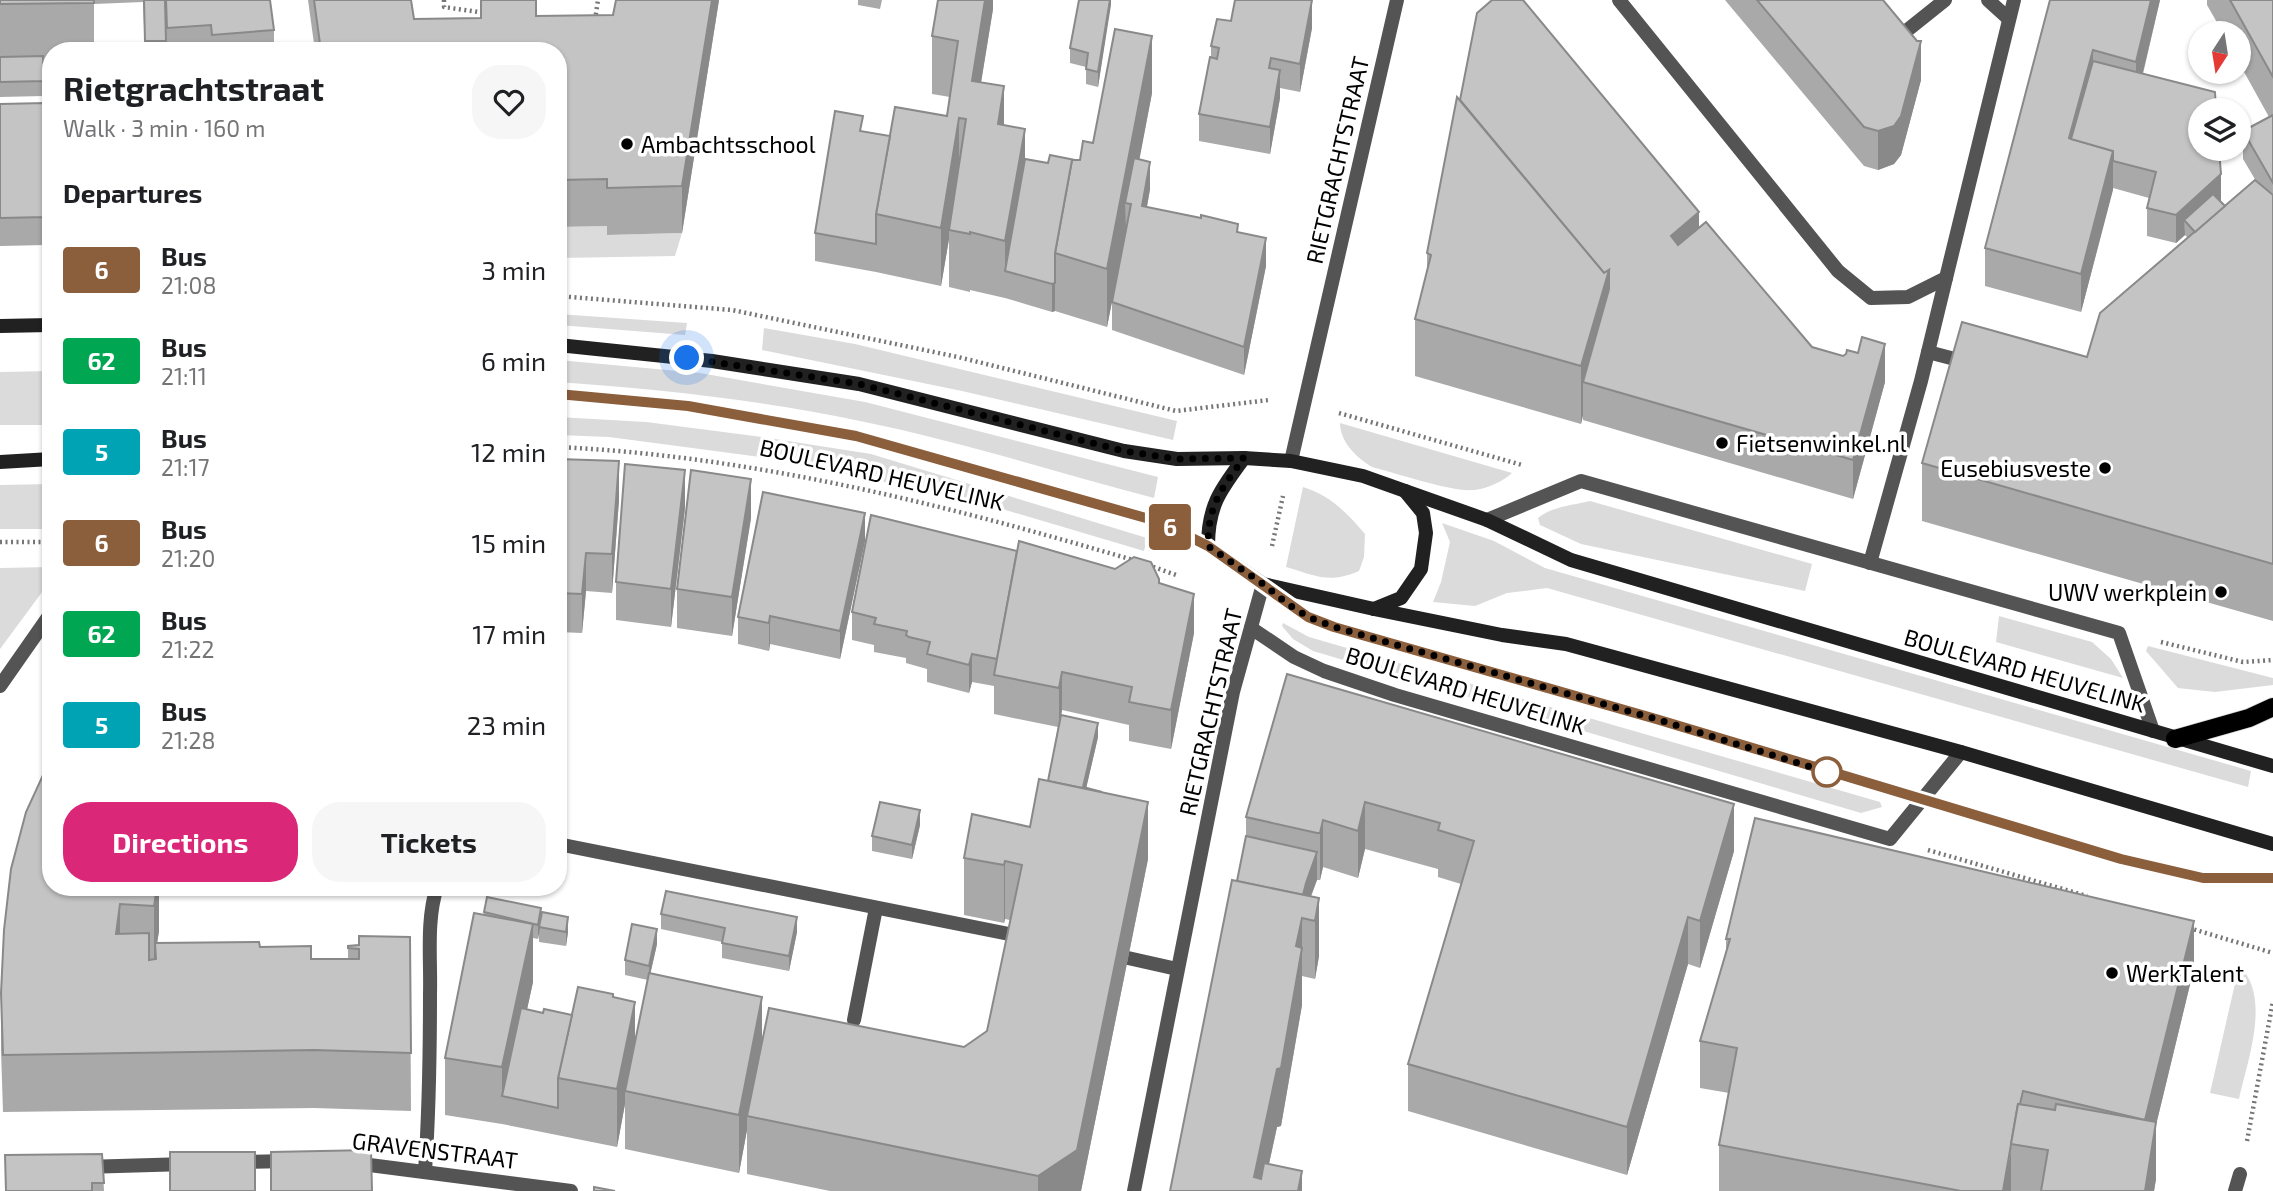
<!DOCTYPE html>
<meta charset="utf-8">
<style>
body{margin:0;font-family:"Exo 2",sans-serif;background:#f6f6f6;color:#202124;height:100vh;display:flex;flex-direction:column;font-size:26px;white-space:nowrap}
*{box-sizing:border-box;margin:0}
p{font-size:23px;color:#757577}
.icon{flex:none;width:38px;height:38px;fill:none;stroke:currentColor;stroke-width:2;stroke-linecap:round;stroke-linejoin:round}
.map{position:relative;flex:1;overflow:hidden}
.side{position:absolute;left:42px;top:42px;width:525px;height:854px;display:flex;flex-direction:column;background:#fff;border-radius:28px;box-shadow:0 2px 5px #0004}
.side>*{flex:none}
.badge{padding:0 14px;border-radius:5px;font-size:24px;line-height:46px}
.needle{width:46px;rotate:192deg}
.tools{position:absolute;left:2188px;top:21px;display:grid;gap:14px}
.tools a{display:grid;place-items:center;width:63px;height:63px;border-radius:50%;background:#fff;box-shadow:0 2px 5px #0004;font-size:35px}
.you{position:absolute;width:35px;height:35px;margin:-18px;border:5px solid #fff;border-radius:50%;background:#1a73e8;box-shadow:0 0 0 10px #1a73e833}
.map>.badge{position:absolute;translate:-50% -50%;box-shadow:0 0 0 4px #fff}
h2{padding:0 21px;font-size:26px;line-height:63px}
.round{display:grid;place-items:center;flex:none;width:74px;height:74px;border-radius:28px;background:#f6f6f6}
.summary{display:flex;align-items:center;justify-content:space-between;height:119px;padding:0 21px}
h1{font-size:33px;font-weight:700;line-height:52px}
.button{display:flex;gap:14px;margin-top:auto;padding:14px 21px}
.button a{flex:1;height:80px;border-radius:28px;background:#db2777;color:#fff;font-size:28px;font-weight:700;line-height:80px;text-align:center}
.button a+a{background:#f6f6f6;color:#202124}
ul{padding:0;list-style:none}
li{display:flex;align-items:center;gap:21px;height:91px;padding:0 21px}
li div{flex:1}
li b{display:block;font-size:26px}
li em{font-style:normal}
li .badge{min-width:77px;font-weight:700;text-align:center}
.map>svg:first-child{display:block}
</style>
<div class="map">
<svg width="2273" height="1191" viewBox="0 0 2273 1191">
<rect width="100%" height="100%" fill="#fff"/>
<g fill="#dbdbdb">
<polygon points="607,226 608,235 682,233 675,256 558,258 558,227"/>
<polygon points="558,314 687,323 685,335 558,325"/>
<polygon points="764,328 855,344 1177,421 1173,440 962,391 762,350"/>
<path d="M558,360l142,13 165,29 293,75 -4,21c-98,-26 -195,-57 -294,-77 -100,-21 -201,-32 -302,-39z"/>
<polygon points="51,371 51,425 0,425 0,372"/>
<polygon points="558,417 646,422 762,437 871,454 1147,538 1144,551 982,503 782,460 609,437 558,435"/>
<path d="M1340,423l172,50c-8,8 -28,17 -39,17 -22,2 -77,-17 -101,-23 -15,-9 -32,-25 -32,-44z"/>
<polygon points="51,484 51,529 0,529 0,485"/>
<path d="M1303,487c27,8 44,26 62,47l-1,23 -5,14c-31,13 -42,5 -73,-4z"/>
<path d="M1590,501l222,63 -7,27 -224,-47 -41,-19 -2,-7c13,-11 35,-13 52,-17z"/>
<polygon points="1442,523 1494,541 1545,568 2251,771 2248,787 1547,588 1507,593 1475,606 1433,602 1441,582 1450,542"/>
<polygon points="51,567 51,580 0,649 0,568"/>
<polygon points="1999,616 2092,642 2111,659 2123,678 1996,642"/>
<polygon points="1283,623 1309,637 1880,802 1882,807 1861,813 1313,651 1293,639 1282,626"/>
<polygon points="2148,646 2273,678 2273,685 2215,692 2178,688 2146,651"/>
<path d="M2239,966c33,30 8,96 0,133l-29,-6z"/>
</g>
<g fill="none" stroke-linecap="round" stroke-linejoin="round">
<defs>
<polyline id="primary" points="2175,739 2249,718 2273,707"/>
</defs>
<use href="#primary" stroke="#dbdbdb" stroke-width="20"/>
<g stroke="#767676" stroke-width="4.5" stroke-dasharray="2 3.5" stroke-linecap="butt">
<polyline points="444,0 444,7 485,13"/>
<polyline points="595,20 598,0"/>
<polyline points="558,296 732,310 958,357 1176,411 1269,400"/>
<polyline points="1339,413 1522,465"/>
<path d="M558,447c195,9 388,58 575,113"/>
<polyline points="0,542 51,542"/>
<polyline points="1272,546 1283,496"/>
<polyline points="1148,565 1179,576"/>
<polyline points="2161,642 2243,662 2273,660"/>
<polyline points="1928,850 2087,896"/>
<polyline points="2189,928 2273,953"/>
<polyline points="2247,1141 2273,1001"/>
</g>
<g stroke="#545454" stroke-width="14">
<polyline points="1619,0 1838,271 1871,298 1908,297 1946,278 2014,0"/>
<polyline points="1988,0 2009,19"/>
<polyline points="1895,40 1945,0"/>
<polyline points="1928,352 1970,363"/>
<polyline points="1870,563 1921,381 1946,278"/>
<polyline points="1263,584 1308,617 1334,627 1656,719 2121,859 2203,878 2273,878"/>
<polyline points="558,844 1019,936"/>
<polyline points="1128,958 1177,969"/>
<polyline points="854,1020 876,908"/>
<path d="M425,1171c4,-59 5,-118 5,-177 1,-34 -4,-74 7,-107"/>
</g>
<g stroke="#545454" stroke-width="14">
<polyline points="1291,461 1397,0"/>
<polyline points="1487,520 1581,481 2119,633 2153,731"/>
<polyline points="1251,628 1294,657 1324,671 1395,695 1890,839 1961,752"/>
<polyline points="0,686 51,613"/>
<polyline points="238,1162 288,1161"/>
<polyline points="354,1163 571,1191"/>
<polyline points="84,1167 187,1164"/>
<polyline points="1134,1191 1233,692 1263,584"/>
<polyline points="2235,1191 2240,1174"/>
</g>
<g stroke="#212121" stroke-width="14">
<polyline points="0,326 51,325"/>
<polyline points="558,345 712,361 859,384 1124,451 1177,459 1244,458 1291,461 1363,476 1487,520 1571,560 2273,766"/>
<polyline points="558,394 688,406 856,436 1160,522 1208,546 1263,584 1374,609 1502,635 1566,644 1961,752 2273,844"/>
<polyline points="0,462 51,459"/>
<path d="M1208,546c0,-41 13,-57 36,-88"/>
<polyline points="1374,609 1401,598 1421,569 1426,533 1423,513 1405,491"/>
</g>
<use href="#primary" stroke="#000" stroke-width="18"/>
</g>
<g fill="#a9a9a9">
<polygon points="0,0 270,0 274,30 274,51 145,51 143,2 94,4 94,51 51,51 51,61 43,61 44,96 0,97"/>
<polygon points="308,0 411,0 414,19 480,18 480,0 536,16 613,15 616,0 719,0 682,233 607,235 607,226 558,227 558,51 315,51"/>
<polygon points="858,0 882,0 880,9 858,5"/>
<polygon points="993,0 993,9 981,82 1004,125 1025,159 1048,163 1080,160 1093,143 1152,93 1139,159 1150,189 1147,207 1238,232 1266,266 1244,375 1112,330 1112,302 1126,230 1107,327 1055,311 1052,312 1005,298 970,290 970,292 949,287 949,239 941,286 876,272 815,261 815,233 863,132 890,136 947,116 950,97 932,94 932,36"/>
<polygon points="1111,0 1098,87 1086,84 1086,67 1070,63 1070,48"/>
<polygon points="1725,0 1883,0 1921,80 1901,155 1894,164 1878,170 1864,166"/>
<polygon points="2050,0 2160,0 2143,74 2221,202 2225,206 2256,181 2243,159 2243,131 2269,117 2238,61 2238,33 2223,33 2207,5 2207,0 2273,0 2273,621 1922,521 1922,463 2087,357 2188,238 2185,235 2176,243 2147,236 2147,208 2149,198 2113,188 2081,312 1985,286 1985,248"/>
<polygon points="1312,28 1300,92 1280,88 1280,98 1270,154 1199,141 1199,114 1211,57 1211,46"/>
<polygon points="51,73 51,245 46,245 46,243 46,245 0,246 0,104 45,103"/>
<polygon points="1460,100 1699,228 1812,347 1885,382 1853,499 1583,420 1583,415 1581,424 1415,376 1415,319 1427,274 1427,253"/>
<polygon points="558,459 619,500 612,593 586,591 582,633 558,632"/>
<polygon points="685,508 671,627 616,620 616,582"/>
<polygon points="751,518 732,636 677,628 677,589"/>
<polygon points="865,541 840,659 770,644 769,651 738,644 738,617"/>
<polygon points="1017,551 1159,583 1194,633 1171,749 1129,741 1129,725 1062,710 1061,716 1098,737 1086,788 1148,859 1081,1191 830,1191 747,1174 747,1130 739,1173 625,1149 625,1104 617,1147 502,1124 445,1115 445,1058 484,912 541,918 568,932 566,946 539,942 539,931 538,939 533,938 533,982 527,1009 543,1013 572,1015 613,997 635,1045 648,980 625,975 625,960 657,944 650,974 762,1042 964,1047 987,1031 1010,920 1005,919 1004,923 964,915 964,858 1030,827 1048,781 1058,727 994,714 994,686 972,682 969,693 927,682 927,669 906,663 906,658 874,652 874,645 852,640 852,612"/>
<polygon points="1287,674 1734,851 1700,968 1688,964 1627,1175 1408,1111 1408,1064 1461,884 1438,877 1438,869 1365,849 1358,878 1323,867 1320,880 1317,880 1311,897 1319,898 1319,956 1315,979 1302,976 1302,1005 1281,1126 1277,1127 1269,1164 1302,1191 1170,1191 1237,881 1246,836 1246,817"/>
<polygon points="51,753 51,887 159,887 159,931 157,943 260,947 311,959 348,959 348,946 410,937 411,1111 314,1108 3,1112 1,1050 1,993 47,777 47,760"/>
<polygon points="920,825 912,859 872,851 872,836"/>
<polygon points="661,914 797,932 789,971 722,958 722,942 661,929"/>
<polygon points="1726,939 2194,968 2156,1125 2156,1179 2154,1191 1719,1191 1719,1145 1729,1093 1700,1088 1700,1041 1726,951"/>
<polygon points="102,1154 104,1191 5,1191"/>
</g>
<g fill="#898989">
<polygon points="712,0 719,0 682,233 682,186"/>
<polygon points="985,0 993,0 993,9 972,138 972,81"/>
<polygon points="1110,0 1111,0 1111,5 1098,87 1098,72"/>
<polygon points="1312,0 1312,28 1300,92 1300,64"/>
<polygon points="2151,0 2160,0 2136,101 2136,62"/>
<polygon points="1152,36 1152,93 1131,204 1125,203 1126,230 1107,327 1107,269"/>
<polygon points="1921,41 1921,80 1901,155 1894,164 1878,170 1878,131"/>
<polygon points="2093,50 2093,89 2076,151 2069,138"/>
<polygon points="1280,70 1280,98 1270,154 1270,127"/>
<polygon points="1004,86 1004,143 998,124"/>
<polygon points="959,118 959,175 949,230 949,239 941,286 941,228"/>
<polygon points="1025,129 1025,186 1005,271 1005,241"/>
<polygon points="2113,151 2113,190 2081,312 2081,274"/>
<polygon points="1150,162 1150,189 1142,234 1142,206"/>
<polygon points="2221,174 2221,201 2192,228 2184,220 2185,235 2176,243 2176,215"/>
<polygon points="1699,212 1699,250 1671,275 1671,236"/>
<polygon points="1266,238 1266,266 1244,375 1244,347"/>
<polygon points="1609,270 1609,327 1583,382 1583,415 1581,424 1581,366"/>
<polygon points="1055,283 1055,311 1052,312 1052,284"/>
<polygon points="1885,344 1885,382 1853,499 1853,460"/>
<polygon points="619,461 619,500 612,593 612,554"/>
<polygon points="685,470 685,508 671,627 671,589"/>
<polygon points="751,479 751,518 732,636 732,597"/>
<polygon points="865,513 865,541 840,659 840,631"/>
<polygon points="586,553 586,591 582,633 582,594"/>
<polygon points="1194,594 1194,633 1171,749 1171,710"/>
<polygon points="770,616 770,644 769,651 769,623"/>
<polygon points="972,654 972,682 969,693 969,665"/>
<polygon points="1062,672 1062,710 1059,727 1059,688"/>
<polygon points="1098,723 1098,737 1083,802 1083,787"/>
<polygon points="1148,802 1148,859 1081,1191 1038,1191 1038,1176"/>
<polygon points="1365,802 1365,849 1358,878 1358,831"/>
<polygon points="1734,804 1734,851 1700,968 1700,921"/>
<polygon points="920,810 920,825 912,859 912,845"/>
<polygon points="1323,820 1323,867 1320,880 1320,833"/>
<polygon points="1317,852 1317,880 1302,918 1302,1005 1281,1126 1277,1127 1263,1191 1254,1177 1296,946 1298,916 1306,883"/>
<polygon points="1005,861 1005,919 1004,923 1004,865"/>
<polygon points="157,887 159,887 159,931 154,964 154,906"/>
<polygon points="1319,898 1319,956 1315,979 1315,921"/>
<polygon points="120,904 120,962 116,934"/>
<polygon points="541,908 541,923 538,939 538,925"/>
<polygon points="568,917 568,932 566,946 566,932"/>
<polygon points="797,917 797,932 789,971 789,956"/>
<polygon points="1688,917 1688,964 1627,1175 1627,1127"/>
<polygon points="2194,921 2194,968 2156,1125 2156,1179 2154,1191 2145,1191 2145,1120"/>
<polygon points="533,924 533,982 508,1097 502,1096 502,1124 502,1067"/>
<polygon points="657,929 657,944 649,980 649,966"/>
<polygon points="762,997 762,1054 747,1116 747,1130 739,1173 739,1115"/>
<polygon points="635,1002 635,1059 625,1091 625,1104 617,1147 617,1089"/>
<polygon points="2011,1152 2011,1191 2003,1191"/>
<polygon points="1302,1171 1302,1191 1298,1191"/>
</g>
<g fill="#c4c4c4" stroke="#898989" stroke-width="2">
<polygon points="0,0 94,0 94,3 0,4"/>
<polygon points="144,0 165,0 166,41 145,41"/>
<polygon points="166,0 270,0 274,30 212,35 211,25 167,28"/>
<polygon points="314,0 411,0 414,19 481,18 481,0 536,0 536,16 613,15 616,0 712,0 682,186 607,188 607,179 558,180 558,51 321,51"/>
<polygon points="938,0 985,0 972,81 1004,86 998,124 1025,129 1005,241 970,232 970,234 949,230 966,119 959,118 941,228 876,214 895,107 947,116 958,41 932,36"/>
<polygon points="1079,0 1110,0 1098,72 1086,69 1088,53 1070,48"/>
<polygon points="1235,0 1312,0 1300,64 1271,58 1269,68 1280,70 1270,127 1199,114 1210,57 1217,59 1219,48 1211,46 1217,19 1231,21"/>
<polygon points="1492,0 1523,0 1699,212 1671,236 1678,245 1706,222 1812,347 1843,356 1846,354 1847,350 1858,353 1862,337 1885,344 1853,460 1583,382 1609,289 1609,270 1604,273 1460,100 1477,13"/>
<polygon points="1757,0 1883,0 1917,41 1921,41 1901,116 1894,126 1878,131 1864,127"/>
<polygon points="2050,0 2151,0 2136,62 2093,50 2069,138 2113,151 2081,274 1985,248"/>
<polygon points="2230,0 2273,0 2273,77"/>
<polygon points="1115,29 1152,36 1107,269 1055,253 1072,160 1080,160 1083,141 1093,143"/>
<polygon points="43,56 44,81 0,82 0,57"/>
<polygon points="2093,61 2215,92 2216,110 2200,110 2200,149 2219,149 2221,174 2176,215 2147,208 2156,172 2113,161 2113,151 2071,139"/>
<polygon points="45,73 51,73 51,187 46,187"/>
<polygon points="1457,97 1604,273 1609,270 1581,366 1415,319 1431,255 1427,253"/>
<polygon points="45,103 46,217 0,218 0,104"/>
<polygon points="835,111 863,116 860,131 890,136 876,214 876,244 815,233"/>
<polygon points="2273,115 2273,183 2243,131"/>
<polygon points="1050,155 1075,160 1072,160 1055,253 1055,283 1052,284 1005,271 1025,159 1048,163"/>
<polygon points="1134,158 1150,162 1142,206 1201,218 1201,215 1238,224 1237,232 1266,238 1244,347 1112,302 1131,204 1125,203"/>
<polygon points="2255,180 2273,195 2273,564 1922,463 1962,322 2087,357 2100,313"/>
<polygon points="2213,194 2225,206 2195,232 2184,220"/>
<polygon points="558,459 619,461 612,554 586,553 582,594 558,593"/>
<polygon points="625,464 685,470 671,589 616,582"/>
<polygon points="691,470 751,479 732,597 677,589"/>
<polygon points="763,492 865,513 840,631 770,616 769,623 738,617"/>
<polygon points="871,515 1017,551 997,659 972,654 969,665 927,654 930,642 909,637 906,635 907,631 874,624 876,618 852,612"/>
<polygon points="1019,541 1115,569 1134,557 1151,562 1159,579 1159,583 1194,594 1171,710 1129,702 1132,687 1062,672 1059,688 994,675"/>
<polygon points="1287,674 1734,804 1700,921 1688,917 1627,1127 1408,1064 1474,841 1438,830 1440,823 1365,802 1358,831 1323,820 1320,833 1317,833 1246,817"/>
<polygon points="1061,715 1098,723 1083,787 1102,792 1048,781"/>
<polygon points="51,753 51,762 47,760"/>
<polygon points="43,775 51,779 51,887 157,887 154,906 120,904 116,934 149,933 149,960 156,959 155,943 259,942 260,947 311,946 311,959 359,959 359,949 348,948 348,946 359,945 359,936 410,937 411,1053 314,1050 3,1055 1,993 4,930 11,869 26,812"/>
<polygon points="1039,779 1148,802 1077,1150 1038,1176 747,1116 769,1008 964,1047 987,1031 1022,865 1005,861 1004,865 964,858 972,814 1030,827"/>
<polygon points="880,802 920,810 912,845 872,836"/>
<polygon points="1755,818 2194,921 2145,1120 2023,1091 2020,1104 2018,1104 2003,1191 1961,1191 1719,1145 1737,1048 1700,1041 1730,939 1726,939"/>
<polygon points="1246,836 1317,852 1306,883 1303,895 1237,881"/>
<polygon points="1232,880 1319,898 1315,921 1302,918 1296,946 1302,948 1281,1068 1277,1069 1254,1177 1261,1179 1264,1163 1302,1171 1298,1191 1170,1191"/>
<polygon points="666,891 797,917 789,956 722,943 725,928 661,914"/>
<polygon points="487,897 541,908 538,925 484,912"/>
<polygon points="542,912 568,917 566,932 539,927"/>
<polygon points="474,913 533,924 502,1067 445,1058"/>
<polygon points="632,924 657,929 649,966 625,960"/>
<polygon points="649,973 762,997 739,1115 625,1091"/>
<polygon points="578,987 613,994 613,997 635,1002 617,1089 558,1078"/>
<polygon points="521,1008 543,1013 544,1009 572,1015 558,1078 558,1108 502,1096"/>
<polygon points="2018,1104 2055,1110 2056,1104 2156,1122 2145,1191 2041,1191 2048,1150 2011,1144"/>
<polygon points="371,1150 372,1191 271,1191 271,1152"/>
<rect x="170" y="1152" width="85" height="39"/>
<polygon points="102,1154 104,1183 92,1183 92,1191 6,1191 5,1155"/>
<polygon points="594,1187 615,1191 594,1191"/>
</g>
<g fill="none" stroke-linecap="round" stroke-linejoin="round">
<defs>
<polyline id="line" points="558,394 688,406 856,436 1160,522 1208,546 1308,617 1334,627 1656,719 2121,859 2203,878 2273,878"/>
</defs>
<use href="#line" stroke="#fff" stroke-width="16"/>
<use href="#line" stroke="#8b5e3c" stroke-width="10"/>
<path stroke="#000" stroke-width="7" stroke-dasharray="0 12.6" d="M687,358l172,26 265,67 53,8 67,-1c-23,31 -36,47 -36,88l55,38 25,20 20,13 26,10 322,92 171,53"/>
</g>
<g fill="#000" stroke="#fff" stroke-width="2.5">
<circle cx="627" cy="144" r="7"/>
<circle cx="1722" cy="443" r="7"/>
<circle cx="2105" cy="468" r="7"/>
<circle cx="2221" cy="592" r="7"/>
<circle cx="2112" cy="973" r="7"/>
</g>
<circle fill="#fff" stroke="#8b5e3c" stroke-width="3.5" cx="1827" cy="772" r="14"/>
<g text-anchor="middle" dominant-baseline="central" stroke-width="7" stroke-linejoin="round" paint-order="stroke">
<g font-size="23" fill="#000" stroke="#fff" text-anchor="start">
<text x="641" y="144">Ambachtsschool</text>
<text x="1736" y="443">Fietsenwinkel.nl</text>
<text x="2091" y="468" text-anchor="end">Eusebiusveste</text>
<text x="2207" y="592" text-anchor="end">UWV werkplein</text>
<text x="2126" y="973">WerkTalent</text>
</g>
<g font-size="23" fill="#000" stroke="#fff">
<text transform="translate(1337 160) rotate(-77)">RIETGRACHTSTRAAT</text>
<text transform="translate(882 474) rotate(13)">BOULEVARD HEUVELINK</text>
<text transform="translate(2025 670) rotate(16)">BOULEVARD HEUVELINK</text>
<text transform="translate(1466 690) rotate(17)">BOULEVARD HEUVELINK</text>
<text transform="translate(1210 712) rotate(-77)">RIETGRACHTSTRAAT</text>
<text transform="translate(435 1150) rotate(7)">GRAVENSTRAAT</text>
</g>
</g>
</svg>
<div class="tools">
<a><svg class="needle" viewBox="-14 -14 28 28"><path d="M0-13l5 13h-10z" fill="#e53935"/><path d="M0 13l5-13h-10z" fill="#757577"/></svg></a>
<a><svg class="icon" aria-label="layers" viewBox="0 0 24 24"><path d="M12 4l9 5-9 5-9-5zM3 14l9 5 9-5"/></svg></a>
</div>
<div class="you" style="left:687px;top:358px"></div>
<b class="badge" style="left:1170px;top:527px;background:#8b5e3c;color:#fff">6</b>
<section class="side">
<div class="summary"><div><h1>Rietgrachtstraat</h1><p>Walk · 3 min · 160 m</p></div><a class="round"><svg class="icon" aria-label="heart" viewBox="0 0 24 24"><path d="M12 20l-8-8c-3-5 5-10 8-4 3-6 11-1 8 4z"/></svg></a></div>
<h2>Departures</h2>
<ul>
<li><span class="badge" style="background:#8b5e3c;color:#fff">6</span><div><b>Bus</b><p>21:08</p></div><em>3 min</em></li>
<li><span class="badge" style="background:#00a651;color:#fff">62</span><div><b>Bus</b><p>21:11</p></div><em>6 min</em></li>
<li><span class="badge" style="background:#00a3b4;color:#fff">5</span><div><b>Bus</b><p>21:17</p></div><em>12 min</em></li>
<li><span class="badge" style="background:#8b5e3c;color:#fff">6</span><div><b>Bus</b><p>21:20</p></div><em>15 min</em></li>
<li><span class="badge" style="background:#00a651;color:#fff">62</span><div><b>Bus</b><p>21:22</p></div><em>17 min</em></li>
<li><span class="badge" style="background:#00a3b4;color:#fff">5</span><div><b>Bus</b><p>21:28</p></div><em>23 min</em></li>
</ul>
<div class="button"><a>Directions</a><a>Tickets</a></div>
</section>
</div>
